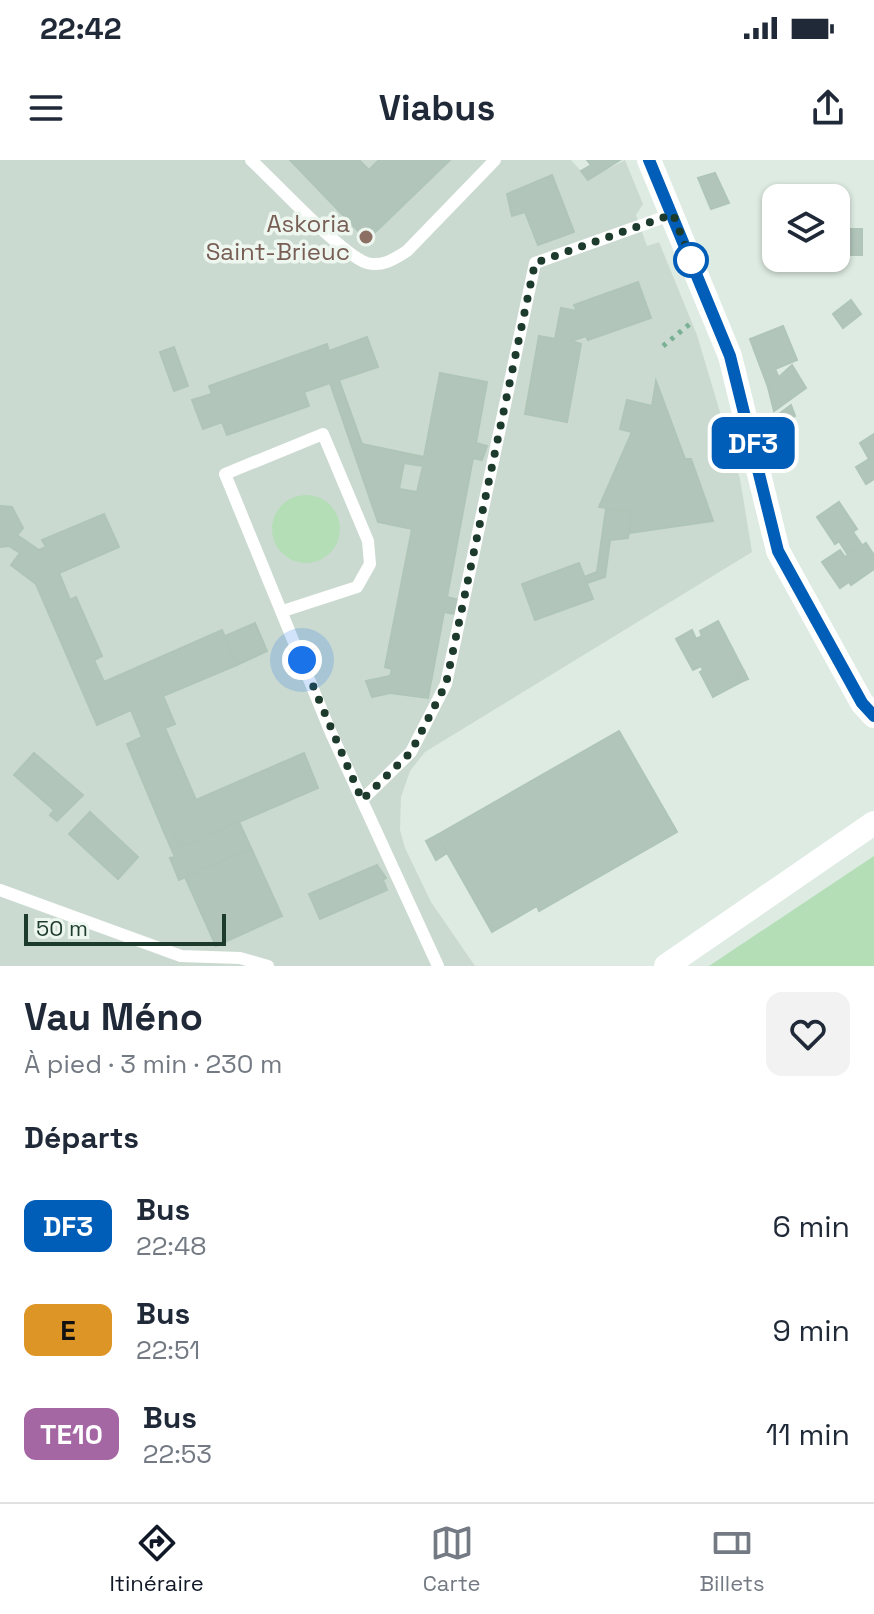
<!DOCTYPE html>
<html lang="fr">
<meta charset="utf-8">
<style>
body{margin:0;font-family:"Space Grotesk",sans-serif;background:#f2f2f3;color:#1f2937;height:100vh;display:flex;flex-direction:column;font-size:30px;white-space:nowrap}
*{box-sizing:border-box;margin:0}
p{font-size:26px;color:#747a83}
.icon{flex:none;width:44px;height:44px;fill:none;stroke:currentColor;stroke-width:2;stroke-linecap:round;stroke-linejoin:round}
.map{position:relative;height:806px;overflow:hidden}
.details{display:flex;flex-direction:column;background:#fff;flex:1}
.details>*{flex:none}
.badge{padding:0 16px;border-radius:12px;font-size:28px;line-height:52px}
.tools{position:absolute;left:762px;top:24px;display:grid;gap:16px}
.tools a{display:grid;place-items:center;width:88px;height:88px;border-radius:16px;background:#fff;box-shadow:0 2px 6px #0004;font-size:40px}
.scale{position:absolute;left:24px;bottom:20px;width:202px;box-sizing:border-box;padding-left:8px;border:4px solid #1d3b2d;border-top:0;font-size:22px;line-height:28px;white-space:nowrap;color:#1d3b2d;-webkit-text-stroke:6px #edf7f0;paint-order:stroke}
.you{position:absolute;width:40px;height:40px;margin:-20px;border:6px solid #fff;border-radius:50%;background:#1a73e8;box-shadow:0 0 0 12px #1a73e833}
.map>.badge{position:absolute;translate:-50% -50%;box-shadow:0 0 0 4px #fff}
h2{padding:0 24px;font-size:30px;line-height:72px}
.round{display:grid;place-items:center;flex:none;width:84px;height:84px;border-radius:16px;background:#f2f2f3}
.summary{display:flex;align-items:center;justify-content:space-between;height:136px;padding:0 24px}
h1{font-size:38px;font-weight:600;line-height:60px}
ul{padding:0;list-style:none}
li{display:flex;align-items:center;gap:24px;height:104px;padding:0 24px}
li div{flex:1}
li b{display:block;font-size:30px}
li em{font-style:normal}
li .badge{min-width:88px;font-weight:700;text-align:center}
.status{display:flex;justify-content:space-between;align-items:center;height:56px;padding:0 40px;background:#fff;direction:ltr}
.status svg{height:22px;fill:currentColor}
header{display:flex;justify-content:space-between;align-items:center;height:104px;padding:0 24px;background:#fff;font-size:36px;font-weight:600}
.dock{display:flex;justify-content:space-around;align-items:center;height:112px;border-top:2px solid #e0e1e3;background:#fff;font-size:22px;color:#747a83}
.dock a{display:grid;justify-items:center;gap:4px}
.dock .active{color:#111827}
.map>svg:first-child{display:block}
</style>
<div class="status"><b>22:42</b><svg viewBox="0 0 49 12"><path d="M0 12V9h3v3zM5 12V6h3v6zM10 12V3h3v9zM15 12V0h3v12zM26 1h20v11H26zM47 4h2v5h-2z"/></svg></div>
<header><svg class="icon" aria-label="menu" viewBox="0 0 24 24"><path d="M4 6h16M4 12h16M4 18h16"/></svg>Viabus<svg class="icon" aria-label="share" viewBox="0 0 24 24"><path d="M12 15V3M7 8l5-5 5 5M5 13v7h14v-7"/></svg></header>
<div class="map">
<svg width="874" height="806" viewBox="0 0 874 806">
<rect width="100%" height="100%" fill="#ddebe2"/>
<polygon fill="#cbdad0" points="0,0 571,0 588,19 625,0 643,44 636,55 647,86 659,82 697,175 740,319 752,392 425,592 410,611 401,637 400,670 405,688 431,742 475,806 0,806"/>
<g fill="#b3deb6">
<circle cx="306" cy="369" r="34"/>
<polygon points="874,696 874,806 709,806"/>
</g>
<g fill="#b2c5ba" stroke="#afc5b7" stroke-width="2" fill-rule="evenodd">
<polygon points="290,0 359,0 369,10 379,0 450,0 367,80"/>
<polygon points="587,0 620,0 588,20 581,11 591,5"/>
<polygon points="715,13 729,43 711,49 698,18"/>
<polygon points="552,15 574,72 538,85 525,52 512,56 507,34"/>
<polygon points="836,69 862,69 862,95 837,95 838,104 821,104 821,98 836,98"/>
<polygon points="638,122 651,158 588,180 586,176 571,181 581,184 567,262 525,254 539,176 555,179 561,148 577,151 574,145"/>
<polygon points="851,140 861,154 843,168 833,154"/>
<polygon points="783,166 797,200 775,209 779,218 768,227 750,179"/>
<path d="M367,177l11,30 -39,13 23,64 62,13 16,-84 47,9 -11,61 11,3 -5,14 -9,-2 -26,139 12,3 -4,14 -11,-2 -16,86 -38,-5 -18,4 -6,-16 24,-5 2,-7 -7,-2 27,-138 -34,-7 -48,-139 -26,9 5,14 -82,29 -5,-13 -19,7 -11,-29 20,-6 -3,-8 118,-42 2,7zM404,303l19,3 -6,26 -18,-3z"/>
<polygon points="174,187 188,226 174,231 160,192"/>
<polygon points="792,205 806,228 774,251 768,227"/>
<polygon points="656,221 685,299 691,299 713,361 629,373 632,352 599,347 632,272 620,269 627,240 652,246"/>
<polygon points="791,245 795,256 777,269 775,257"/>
<polygon points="874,274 874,319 866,324 856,307 869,299 860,283"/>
<polygon points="839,342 857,369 835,384 817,357"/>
<polygon points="0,346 12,347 23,368 17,375 39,390 46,387 42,380 104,354 119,387 59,413 70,440 76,437 102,496 94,500 104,522 222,470 237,505 163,536 175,564 165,568 196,640 304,593 318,628 179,688 171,668 164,672 127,584 142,577 131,550 97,565 36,424 11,405 20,393 9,386 0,387"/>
<polygon points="606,349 632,352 628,378 610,380 605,417 587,423 584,417 597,412"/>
<polygon points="853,372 862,385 848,395 839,381"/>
<polygon points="866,383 874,395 874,409 851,425 849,422 840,428 822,402 840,390 845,397"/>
<polygon points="579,403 593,439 535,460 522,424"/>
<polygon points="718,461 744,511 735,516 739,523 713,537 700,512 703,510 701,506 693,510 676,479 692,470 696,479 702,476 700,471"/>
<polygon points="255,463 267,491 237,505 225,476"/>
<polygon points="744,511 748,519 739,523 735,516"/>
<polygon points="619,571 677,672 539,751 537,746 492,772 437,675"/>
<polygon points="34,593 83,635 57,661 50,655 54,650 14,615"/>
<polygon points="90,652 138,697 118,719 69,674"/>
<polygon points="239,662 251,688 179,720 170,698 175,697 164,672 171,668 179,688"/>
<polygon points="437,675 447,693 436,700 426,681"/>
<polygon points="251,688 282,756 216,786 185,717"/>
<polygon points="377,705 386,718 383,720 387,730 320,759 309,734"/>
</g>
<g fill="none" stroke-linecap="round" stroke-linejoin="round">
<polyline stroke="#7ab195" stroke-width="5" stroke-dasharray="4 6" stroke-linecap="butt" points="663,186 691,163"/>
<g stroke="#fff" stroke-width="12">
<path d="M251,0c23,21 92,96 116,103 16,4 27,-4 40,-12l88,-91"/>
<polyline points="283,451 357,427 370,404 368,381 323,274 225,314 331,573 438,806"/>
<polyline points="362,640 411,592 446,524 535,103 673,54"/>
<polyline points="0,730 181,796 240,798 268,806"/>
</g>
<g stroke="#fff" stroke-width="24">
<polyline points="649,0 730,196 778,391 862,543 874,556"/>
<polyline points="666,806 874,663"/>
</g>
</g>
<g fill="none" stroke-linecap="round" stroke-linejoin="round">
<defs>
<polyline id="line" points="649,0 730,196 778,391 862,543 874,556"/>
</defs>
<use href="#line" stroke="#fff" stroke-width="18"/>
<use href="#line" stroke="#005eb8" stroke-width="12"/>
<polyline stroke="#1d3b2d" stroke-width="8" stroke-dasharray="0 14.4" points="302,500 362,640 411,592 446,524 535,103 673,54 691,100"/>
</g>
<circle fill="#8d6e63" stroke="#edf7f0" stroke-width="3" cx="366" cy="77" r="8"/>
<circle fill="#fff" stroke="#005eb8" stroke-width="4" cx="691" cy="100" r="16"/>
<g text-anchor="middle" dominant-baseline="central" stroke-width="7" stroke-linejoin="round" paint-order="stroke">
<g font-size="24" fill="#785e54" stroke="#edf7f0" text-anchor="end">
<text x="350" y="63">Askoria<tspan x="350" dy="28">Saint-Brieuc</tspan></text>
</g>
</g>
</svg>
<div class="tools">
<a><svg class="icon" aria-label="layers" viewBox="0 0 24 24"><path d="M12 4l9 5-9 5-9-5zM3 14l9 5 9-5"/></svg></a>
</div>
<div class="scale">50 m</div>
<div class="you" style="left:302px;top:500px"></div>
<b class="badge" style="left:753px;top:283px;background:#005eb8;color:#fff">DF3</b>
</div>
<section class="details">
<div class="summary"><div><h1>Vau Méno</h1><p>À pied · 3 min · 230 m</p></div><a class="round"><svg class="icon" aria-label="heart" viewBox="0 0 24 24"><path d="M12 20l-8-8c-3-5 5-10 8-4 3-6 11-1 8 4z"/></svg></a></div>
<h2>Départs</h2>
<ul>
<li><span class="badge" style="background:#005eb8;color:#fff">DF3</span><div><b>Bus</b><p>22:48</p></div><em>6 min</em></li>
<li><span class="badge" style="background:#dd9525;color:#111">E</span><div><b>Bus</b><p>22:51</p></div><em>9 min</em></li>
<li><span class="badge" style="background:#a467a3;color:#fff">TE10</span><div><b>Bus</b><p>22:53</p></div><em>11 min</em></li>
</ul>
</section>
<nav class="dock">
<a class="active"><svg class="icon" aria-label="directions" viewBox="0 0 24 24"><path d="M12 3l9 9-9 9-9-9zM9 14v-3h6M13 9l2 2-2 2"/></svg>Itinéraire</a>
<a><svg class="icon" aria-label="map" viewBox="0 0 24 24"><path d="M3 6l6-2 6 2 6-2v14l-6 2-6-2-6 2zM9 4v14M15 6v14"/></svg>Carte</a>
<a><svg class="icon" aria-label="tickets" viewBox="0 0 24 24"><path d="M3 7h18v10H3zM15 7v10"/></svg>Billets</a>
</nav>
